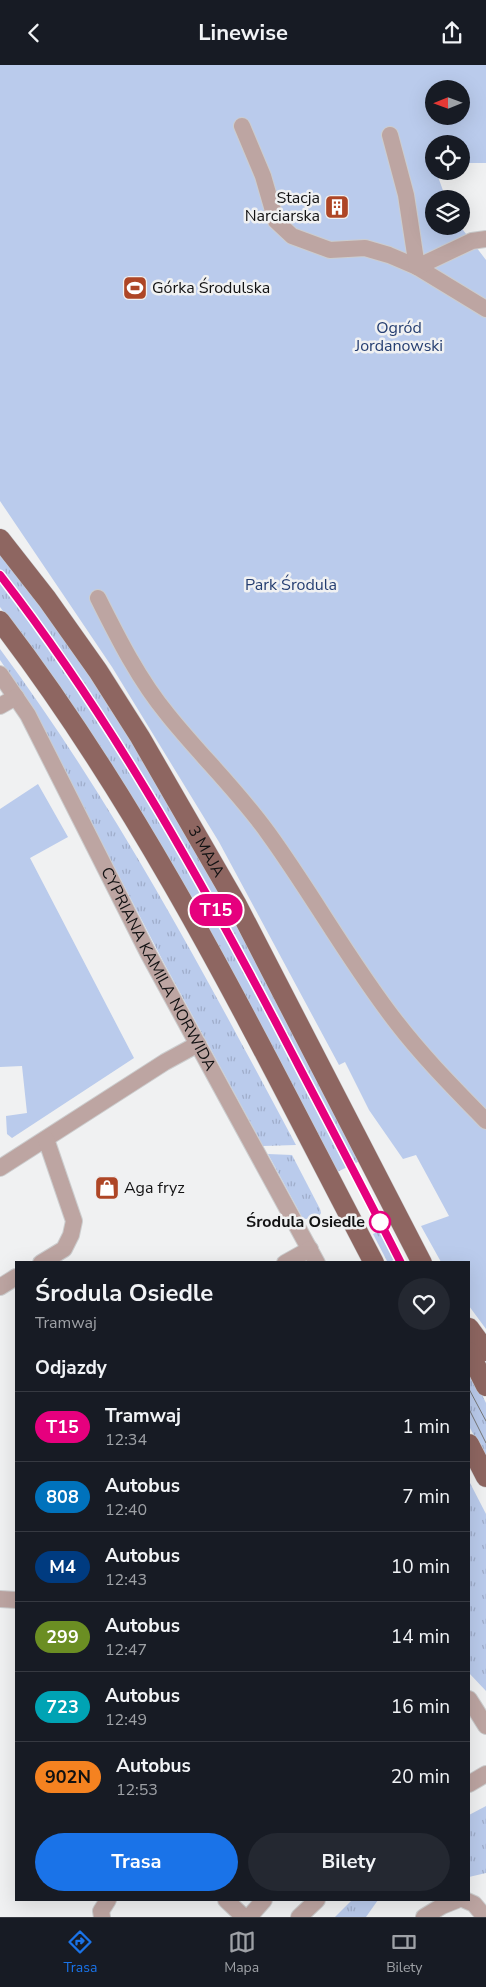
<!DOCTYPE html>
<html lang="pl">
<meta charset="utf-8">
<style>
body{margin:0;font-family:"Nunito Sans",sans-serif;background:#242831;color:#f1f3f6;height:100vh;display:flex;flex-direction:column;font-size:19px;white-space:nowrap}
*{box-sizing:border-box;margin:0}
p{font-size:16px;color:#9ea1a6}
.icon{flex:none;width:28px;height:28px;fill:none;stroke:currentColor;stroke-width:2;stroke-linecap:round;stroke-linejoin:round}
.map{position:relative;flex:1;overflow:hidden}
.sheet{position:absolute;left:15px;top:1196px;width:455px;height:640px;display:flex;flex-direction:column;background:#171b24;border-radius:0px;box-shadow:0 5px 20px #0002}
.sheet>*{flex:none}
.badge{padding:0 10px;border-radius:16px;font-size:18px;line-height:32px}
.needle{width:32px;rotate:269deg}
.controls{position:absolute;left:425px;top:15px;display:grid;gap:10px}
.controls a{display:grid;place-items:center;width:45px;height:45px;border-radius:50%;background:#171b24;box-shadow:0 5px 20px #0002;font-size:25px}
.map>.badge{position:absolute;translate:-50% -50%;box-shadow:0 0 0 2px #fff}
h2{padding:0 20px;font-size:19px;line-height:45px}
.round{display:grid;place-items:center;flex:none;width:52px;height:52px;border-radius:26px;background:#242831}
.overview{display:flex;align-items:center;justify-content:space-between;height:85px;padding:0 20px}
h1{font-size:24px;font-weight:700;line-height:38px}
.button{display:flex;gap:10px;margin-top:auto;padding:10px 20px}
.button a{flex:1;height:58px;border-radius:30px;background:#1a73e8;color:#fff;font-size:20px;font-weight:700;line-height:58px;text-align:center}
.button a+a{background:#242831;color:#f1f3f6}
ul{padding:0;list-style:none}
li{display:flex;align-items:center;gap:15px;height:70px;padding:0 20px;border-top:1px solid #363941}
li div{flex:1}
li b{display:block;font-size:19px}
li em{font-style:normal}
li .badge{min-width:55px;font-weight:700;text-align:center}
header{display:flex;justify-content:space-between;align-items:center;height:65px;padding:0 20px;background:#171b24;font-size:22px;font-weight:700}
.tab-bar{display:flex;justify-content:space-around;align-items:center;height:70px;border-top:1px solid #363941;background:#171b24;font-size:14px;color:#9ea1a6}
.tab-bar a{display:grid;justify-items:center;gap:2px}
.tab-bar .on{color:#1a73e8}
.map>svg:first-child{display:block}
</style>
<header><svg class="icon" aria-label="back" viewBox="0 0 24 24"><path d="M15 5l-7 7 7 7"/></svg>Linewise<svg class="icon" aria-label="share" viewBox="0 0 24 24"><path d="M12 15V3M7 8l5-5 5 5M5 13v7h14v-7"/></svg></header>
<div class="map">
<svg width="486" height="1852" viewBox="0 0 486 1852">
<defs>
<pattern id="grass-tufts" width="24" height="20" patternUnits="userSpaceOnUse" patternTransform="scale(1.25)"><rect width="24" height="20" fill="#bacbec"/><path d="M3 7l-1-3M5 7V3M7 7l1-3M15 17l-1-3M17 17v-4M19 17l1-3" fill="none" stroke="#9fadca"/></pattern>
</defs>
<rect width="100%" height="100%" fill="#f0f1f2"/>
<g fill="url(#grass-tufts)">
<polygon points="0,487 24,517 111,641 208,804 360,1096 337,1107 34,588 0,542"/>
<path d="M0,584c115,155 205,326 296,496l-33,1 -98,-181 -134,-259 -31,-46z"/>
<polygon points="268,1089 292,1090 320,1144 321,1148 318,1153 303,1154"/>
<polygon points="388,1162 402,1190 388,1198 373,1169"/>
<polygon points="469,1304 486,1338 486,1394 469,1361"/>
<polygon points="469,1416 486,1449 486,1626 469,1608"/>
<polygon points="486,1741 486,1808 469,1812 469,1750"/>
<polygon points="352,1835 378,1835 366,1852 335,1852"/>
</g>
<g fill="#bacbec" fill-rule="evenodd">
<path d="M0,0h486v98h-25v-19h-27v27h2l10,28h-12v27h26l26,34v1069l-17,-23v-43l-28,-1 -20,-36 28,-10 -33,-61 -13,4 -34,-49 -24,-48 -6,3 -120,-223 -107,-175 -112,-166zM434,24h27v27h-27z"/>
<polygon points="38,719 68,772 30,793 134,993 12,1073 7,1069 6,1051 27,1048 22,1001 0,1002 0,744"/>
</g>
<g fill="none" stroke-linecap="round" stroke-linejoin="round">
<defs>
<g id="minor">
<polyline points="242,61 263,111 276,156 292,171 330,185 365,183 389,190 417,202 486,244"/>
<polyline points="390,70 406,130 417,202 472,176 486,174"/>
<path d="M98,533c20,40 41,82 70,117 32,40 70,76 100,118 45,62 82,130 129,190 27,35 58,66 89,98"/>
<path id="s1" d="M0,609l28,41 120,238 169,310"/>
<polyline points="0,641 16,632"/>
<polyline points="0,1103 165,997 198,979"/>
<polyline points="41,1198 64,1184 71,1170 74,1156 46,1074"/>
<polyline points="285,1198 310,1184"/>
<polyline points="0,1222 16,1212"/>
<polyline points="0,1534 16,1535"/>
<polyline points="469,1634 486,1661"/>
<polyline points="469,1719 486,1709"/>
<polyline points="226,1835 244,1852"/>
<polyline points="465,1835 474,1839 485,1852"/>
<polyline points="102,1852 101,1846 108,1835"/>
<polyline points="249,1852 264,1835"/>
<polyline points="299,1852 317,1835"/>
<polyline points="424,1852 442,1841 457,1835"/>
</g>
<g id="major">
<path id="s2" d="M0,474l47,60 51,72 42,66 97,168 185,358"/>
<path d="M0,556c151,197 259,423 374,642"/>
<polyline points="469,1263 486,1286"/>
<polyline points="469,1287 486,1321"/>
<polyline points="469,1379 486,1412"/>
</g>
</defs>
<use href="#minor" stroke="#cccdce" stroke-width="18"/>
<use href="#major" stroke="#cccdce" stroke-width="21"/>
<use href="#minor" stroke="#bda5a2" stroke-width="16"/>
<use href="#major" stroke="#8e6661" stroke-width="20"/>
<g stroke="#777879" stroke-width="1">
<path d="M0,510c162,209 281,452 401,688"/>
<polyline points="469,1324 486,1356"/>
<polyline points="469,1344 486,1378"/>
</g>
</g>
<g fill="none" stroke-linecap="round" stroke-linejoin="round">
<defs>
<path id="line" d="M0,510c107,138 192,289 273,442 43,82 86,163 128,246"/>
</defs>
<use href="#line" stroke="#fff" stroke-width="11"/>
<use href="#line" stroke="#e6007e" stroke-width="8"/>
</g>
<defs>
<symbol id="building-square" viewBox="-11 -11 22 22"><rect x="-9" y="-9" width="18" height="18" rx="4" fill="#ae4626" stroke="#f0f1f2"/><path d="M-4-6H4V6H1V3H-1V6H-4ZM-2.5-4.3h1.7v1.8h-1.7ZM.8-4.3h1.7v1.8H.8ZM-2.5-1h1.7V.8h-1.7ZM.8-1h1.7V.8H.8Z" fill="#fff"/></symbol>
<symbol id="stadium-square" viewBox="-11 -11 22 22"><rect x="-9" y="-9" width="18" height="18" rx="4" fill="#ae4626" stroke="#f0f1f2"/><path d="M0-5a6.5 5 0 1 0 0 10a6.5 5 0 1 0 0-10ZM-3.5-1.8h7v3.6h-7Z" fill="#fff"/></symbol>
<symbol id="shop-square" viewBox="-11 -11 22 22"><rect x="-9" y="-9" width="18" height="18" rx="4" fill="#ae4626" stroke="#f0f1f2"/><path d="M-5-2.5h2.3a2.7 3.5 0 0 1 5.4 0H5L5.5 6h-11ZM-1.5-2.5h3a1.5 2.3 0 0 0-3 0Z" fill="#fff"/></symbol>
</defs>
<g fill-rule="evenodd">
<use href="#building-square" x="323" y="128" width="28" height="28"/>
<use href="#stadium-square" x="121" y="209" width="28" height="28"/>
<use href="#shop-square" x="93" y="1109" width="28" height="28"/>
</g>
<circle fill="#fff" stroke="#e6007e" stroke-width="2.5" cx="380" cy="1157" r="10"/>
<g text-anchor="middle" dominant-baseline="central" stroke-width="5" stroke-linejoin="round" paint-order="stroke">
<g font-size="16" fill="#121213" stroke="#f0f1f2" text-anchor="start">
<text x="320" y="133" text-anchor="end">Stacja<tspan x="320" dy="18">Narciarska</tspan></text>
<text x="152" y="223">Górka Środulska</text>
<text x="124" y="1123">Aga fryz</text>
</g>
<g font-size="16" fill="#253e71" stroke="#f0f1f2">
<text x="399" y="263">Ogród<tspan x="399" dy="18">Jordanowski</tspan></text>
<text x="291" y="520">Park Środula</text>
</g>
<g font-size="16" fill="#121213" stroke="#f0f1f2">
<text stroke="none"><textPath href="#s2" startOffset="375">3 MAJA</textPath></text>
<text stroke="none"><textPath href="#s1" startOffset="335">CYPRIANA KAMILA NORWIDA</textPath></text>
</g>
<g font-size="16" font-weight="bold" fill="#121213" stroke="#f0f1f2" text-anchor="end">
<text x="365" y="1157">Środula Osiedle</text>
</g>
</g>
</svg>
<div class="controls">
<a><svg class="needle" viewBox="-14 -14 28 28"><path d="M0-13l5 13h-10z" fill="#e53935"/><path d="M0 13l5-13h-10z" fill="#9ea1a6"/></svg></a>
<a><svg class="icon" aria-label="locate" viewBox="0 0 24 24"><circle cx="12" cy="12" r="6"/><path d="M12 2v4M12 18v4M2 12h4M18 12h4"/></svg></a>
<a><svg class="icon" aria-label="layers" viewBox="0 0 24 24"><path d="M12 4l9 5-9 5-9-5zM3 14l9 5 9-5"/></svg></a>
</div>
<b class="badge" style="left:216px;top:845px;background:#e6007e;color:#fff">T15</b>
<section class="sheet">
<div class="overview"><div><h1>Środula Osiedle</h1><p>Tramwaj</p></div><a class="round"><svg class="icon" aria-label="heart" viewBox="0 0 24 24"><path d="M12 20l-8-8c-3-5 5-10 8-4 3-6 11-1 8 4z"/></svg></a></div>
<h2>Odjazdy</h2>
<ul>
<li><span class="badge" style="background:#e6007e;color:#fff">T15</span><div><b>Tramwaj</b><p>12:34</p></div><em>1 min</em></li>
<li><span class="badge" style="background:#0072bc;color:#fff">808</span><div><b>Autobus</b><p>12:40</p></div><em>7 min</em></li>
<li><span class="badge" style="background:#003b80;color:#fff">M4</span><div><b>Autobus</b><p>12:43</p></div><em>10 min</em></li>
<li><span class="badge" style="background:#6b8e23;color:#fff">299</span><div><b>Autobus</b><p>12:47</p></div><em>14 min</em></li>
<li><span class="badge" style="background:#00a3b4;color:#fff">723</span><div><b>Autobus</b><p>12:49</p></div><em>16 min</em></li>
<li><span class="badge" style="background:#f58220;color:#111">902N</span><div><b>Autobus</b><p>12:53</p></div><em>20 min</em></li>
</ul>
<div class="button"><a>Trasa</a><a>Bilety</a></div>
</section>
</div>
<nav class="tab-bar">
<a class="on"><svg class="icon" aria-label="directions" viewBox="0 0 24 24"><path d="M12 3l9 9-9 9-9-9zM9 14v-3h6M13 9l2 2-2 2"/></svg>Trasa</a>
<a><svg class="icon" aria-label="map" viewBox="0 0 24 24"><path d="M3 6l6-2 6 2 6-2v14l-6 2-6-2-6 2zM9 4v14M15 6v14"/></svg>Mapa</a>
<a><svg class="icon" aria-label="tickets" viewBox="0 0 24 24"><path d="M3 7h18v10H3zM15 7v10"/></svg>Bilety</a>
</nav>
